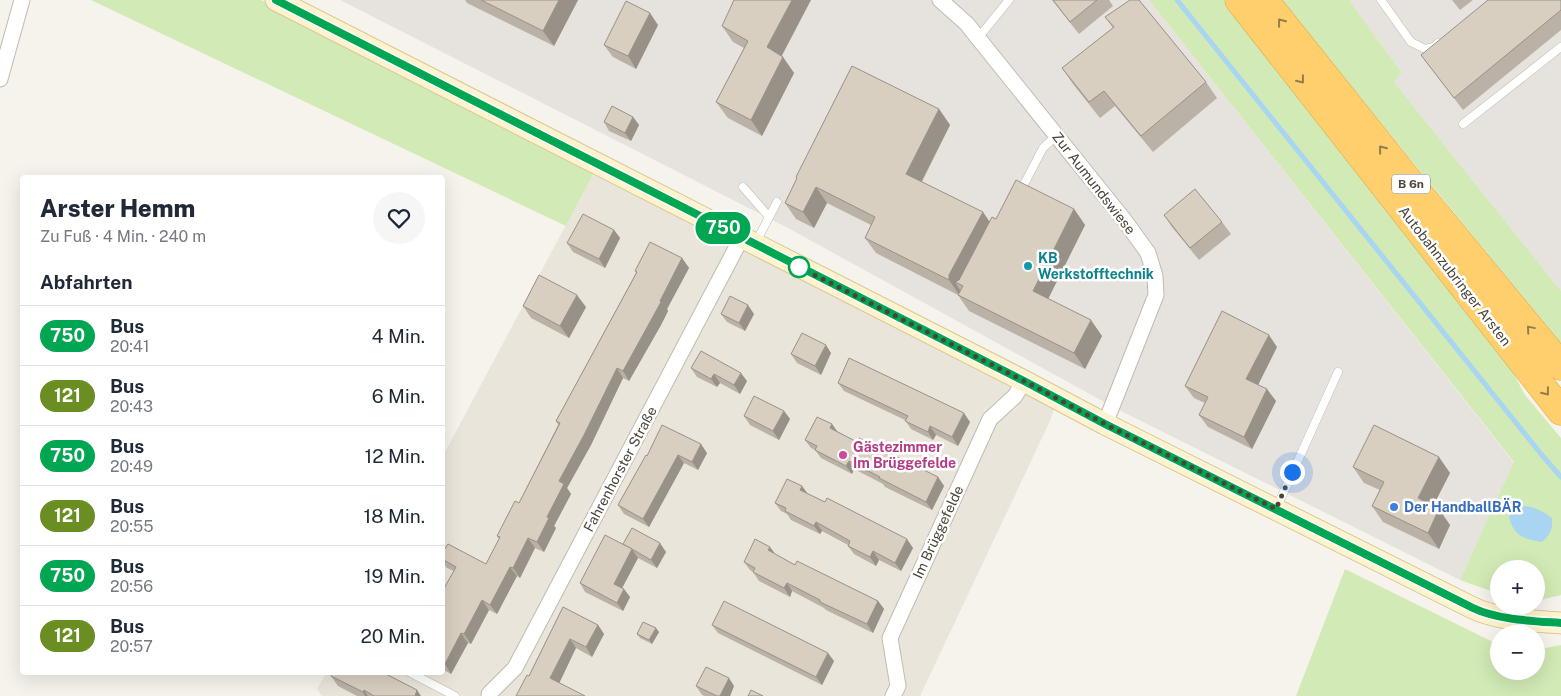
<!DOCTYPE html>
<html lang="de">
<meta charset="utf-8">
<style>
body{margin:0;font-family:"Public Sans",sans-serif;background:#f6f6f7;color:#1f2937;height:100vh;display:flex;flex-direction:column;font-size:19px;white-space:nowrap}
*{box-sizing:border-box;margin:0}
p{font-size:16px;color:#747a83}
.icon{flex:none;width:28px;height:28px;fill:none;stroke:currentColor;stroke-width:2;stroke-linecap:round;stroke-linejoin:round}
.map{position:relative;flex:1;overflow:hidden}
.sheet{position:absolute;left:20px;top:175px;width:425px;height:500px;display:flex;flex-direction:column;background:#fff;border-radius:5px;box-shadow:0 5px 20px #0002}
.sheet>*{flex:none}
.badge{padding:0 10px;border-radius:16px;font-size:18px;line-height:32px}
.controls{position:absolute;left:1490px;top:560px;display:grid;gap:10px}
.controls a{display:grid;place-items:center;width:55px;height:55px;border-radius:50%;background:#fff;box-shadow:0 5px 20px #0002;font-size:25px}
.you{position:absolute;width:25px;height:25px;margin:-12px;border:4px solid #fff;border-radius:50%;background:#1a73e8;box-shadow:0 0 0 8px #1a73e833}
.map>.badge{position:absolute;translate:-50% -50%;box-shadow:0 0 0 2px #fff}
h2{padding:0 20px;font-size:19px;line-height:45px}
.round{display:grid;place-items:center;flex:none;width:52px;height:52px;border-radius:26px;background:#f6f6f7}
.summary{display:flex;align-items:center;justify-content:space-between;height:85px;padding:0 20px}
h1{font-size:24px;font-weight:800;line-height:38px}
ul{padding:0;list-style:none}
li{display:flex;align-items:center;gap:15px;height:60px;padding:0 20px;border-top:1px solid #e0e1e3}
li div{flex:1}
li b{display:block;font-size:19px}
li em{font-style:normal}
li .badge{min-width:55px;font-weight:700;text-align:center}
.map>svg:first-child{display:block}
</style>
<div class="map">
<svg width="1561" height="696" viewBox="0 0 1561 696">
<rect width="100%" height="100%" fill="#f6f3ec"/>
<polygon fill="#eae5da" points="594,172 1055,407 1050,421 920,696 322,696 317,689 326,673 442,672 443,456"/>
<g fill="#e6e2dd">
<polygon points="340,0 1149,0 1514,463 1460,580 1117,409 788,228"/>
<polygon points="1349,0 1561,0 1561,291 1394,82 1402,73"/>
</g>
<g fill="#d2eab5">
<polygon points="91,0 261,0 594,172 566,226"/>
<polygon points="1149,0 1224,0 1501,350 1525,395 1561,438 1561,595 1536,601 1536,569 1499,569 1499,594 1460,580 1514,462"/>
<polygon points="1281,0 1349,0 1402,73 1394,82 1561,291 1561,344"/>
<polygon points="1345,569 1499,645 1499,671 1536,671 1536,650 1561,645 1561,696 1296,696"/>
</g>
<path fill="#a9d4f2" d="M1521,506c12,0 22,5 31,12 1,11 -2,17 -10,24 -19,-3 -28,-6 -33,-25l4,-8z"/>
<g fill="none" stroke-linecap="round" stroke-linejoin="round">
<polyline stroke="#a9d4f2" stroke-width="5" points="1177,0 1541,454 1561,477"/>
<defs>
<g id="lane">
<polyline points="1381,0 1411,42 1425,49 1434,47 1438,43"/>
<polyline points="978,38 1009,0"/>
<polyline points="1463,124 1561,47"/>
<polyline points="743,187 769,217"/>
<polyline points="1020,192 1043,148 1056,136"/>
<polyline points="756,242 777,202"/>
<polyline points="1277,507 1338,372"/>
<polyline points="409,672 455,696"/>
</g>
<g id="street">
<polyline points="940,0 967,24 978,38 1125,221 1148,253 1155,276 1156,295 1105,424"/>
<polyline points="0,79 22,0"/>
<polyline points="489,694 515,668 742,237"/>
<polyline points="893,696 898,686 890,638 990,419 1015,396 1024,381"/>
</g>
<path id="secondary" d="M276,0l748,381 81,43 368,184c25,12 60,13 88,15"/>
<g id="highway">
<polyline points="1239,0 1561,411"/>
<polyline points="1264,0 1416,190 1561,366"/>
</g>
</defs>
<use href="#lane" stroke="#c2bbae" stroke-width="9"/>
<use href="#street" stroke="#c2bbae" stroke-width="17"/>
<use href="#secondary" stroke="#d6c79b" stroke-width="23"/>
<use href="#highway" stroke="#e0a43c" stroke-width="29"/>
<use href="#lane" stroke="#fff" stroke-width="8"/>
<use href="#street" stroke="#fff" stroke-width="15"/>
<use href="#secondary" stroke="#fff3cd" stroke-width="21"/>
<use href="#highway" stroke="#ffcf6e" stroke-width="28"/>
</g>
<g fill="#bab2a6">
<polygon points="465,0 578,0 554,46 467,3"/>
<polygon points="1052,0 1109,0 1113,6 1079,34"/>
<polygon points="1452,0 1473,0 1460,10"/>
<polygon points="1561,0 1561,30 1463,110 1421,55"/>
<polygon points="1105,17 1206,82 1217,98 1153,152 1115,106 1100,118 1073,84 1062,68 1113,28"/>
<polygon points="658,25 636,69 613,57 604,45"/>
<polygon points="722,26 782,56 794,73 762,136 728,118 716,102 744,48 733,42"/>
<polygon points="939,109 950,125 922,182 990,222 996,219 1074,209 1085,225 1048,299 1102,336 1085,369 969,311 958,295 876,253 865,238 871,225 827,203 814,228 796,219 785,203 797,179 796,177"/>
<polygon points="633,117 639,125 631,141 609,131 604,122"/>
<polygon points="1164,215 1222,222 1231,234 1199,260 1172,227"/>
<polygon points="614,230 620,238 605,268 573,252 567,243"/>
<polygon points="682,258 689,268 667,309 668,311 661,325 629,381 623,378 591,445 567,488 571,494 554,526 556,528 544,552 535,548 520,578 517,576 497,614 489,610 471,644 468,643 451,674 442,669 442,592 454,571 447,568 442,562 442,553 486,564 499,539 497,536 519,503 558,425 556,421 636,273 635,271"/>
<polygon points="523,306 586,307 569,338 531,318"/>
<polygon points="721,314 754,314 745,331 727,322"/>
<polygon points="1277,347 1258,385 1276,401 1252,449 1208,427 1199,415 1205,403 1194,398 1185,386"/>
<polygon points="831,353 821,375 797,363 791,354"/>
<polygon points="691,368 747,381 740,394 720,383 717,387 697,377"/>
<polygon points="838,383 970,422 958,446 936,435 933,440 911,429 905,420 844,391"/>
<polygon points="784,411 790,419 779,440 750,425 744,416"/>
<polygon points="832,424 837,431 857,442 938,477 944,486 932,510 885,487 883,484 854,469 852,474 821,458 815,450 811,448 805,440"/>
<polygon points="707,453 698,470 684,463 649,527 624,514 618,505 647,456"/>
<polygon points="1353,467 1450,473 1433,506 1450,525 1439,549 1383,522 1372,506 1380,490 1364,483"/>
<polygon points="807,494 913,548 901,571 879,560 876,566 854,554 848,546 848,545 822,531 820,534 791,520 787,514 781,511 775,503"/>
<polygon points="623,545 666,552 657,568 638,558 622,588 630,597 623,611 585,592 580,583"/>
<polygon points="775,554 795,565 878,601 884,609 873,633 826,610 824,608 792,591 790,597 759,581 753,572 750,570 744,562"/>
<polygon points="563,607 598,625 604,634 592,657 576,648 529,676"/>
<polygon points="712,625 834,661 822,685 718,633"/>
<polygon points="659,632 652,644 640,638 637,634"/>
<polygon points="385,673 384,674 421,696 357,696 338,686 331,676"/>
<polygon points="696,686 734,686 730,696 705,696 702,695"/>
</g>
<g fill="#979187">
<polygon points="559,0 578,0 554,46 543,31"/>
<polygon points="792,0 811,0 778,63 767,47"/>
<polygon points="650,13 658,25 636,69 628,56"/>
<polygon points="783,57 794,73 762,136 751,120"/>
<polygon points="939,109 950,125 917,190 906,174"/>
<polygon points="633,117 639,125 631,141 625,133"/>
<polygon points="816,187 827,203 814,228 803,212"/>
<polygon points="1074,209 1085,225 1044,307 1033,291"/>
<polygon points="983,212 994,228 962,286 955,282 960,290 960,296 949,280 949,275"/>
<polygon points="614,230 620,238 605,268 599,259"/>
<polygon points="682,258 689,268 667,309 668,311 661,325 629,381 623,371"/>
<polygon points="577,295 586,307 569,338 560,326"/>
<polygon points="748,305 754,314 745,331 739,323"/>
<polygon points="1091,320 1102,336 1085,369 1074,353"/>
<polygon points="1269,335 1277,347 1255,391 1246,379"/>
<polygon points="826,345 831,353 821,375 815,366"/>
<polygon points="617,368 623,378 591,445 567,488 571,494 554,526 556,528 544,552 537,542 547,517 559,481"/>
<polygon points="741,373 747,381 740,394 734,385"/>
<polygon points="714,374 720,383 717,387 711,379"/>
<polygon points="1267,389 1276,401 1252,449 1244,437"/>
<polygon points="784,411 790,419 779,440 773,431"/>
<polygon points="964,413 970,422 958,446 952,437"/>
<polygon points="832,424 838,433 830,428"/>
<polygon points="930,426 936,435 933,440 928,432"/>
<polygon points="701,444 707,453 698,470 692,462"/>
<polygon points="678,455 684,463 649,527 643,519"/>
<polygon points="1439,457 1450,473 1429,514 1418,498"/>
<polygon points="849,461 854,469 852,474 846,466"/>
<polygon points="938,477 944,486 932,510 926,502"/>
<polygon points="802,486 808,494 800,490"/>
<polygon points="1439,509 1450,525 1439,549 1428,533"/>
<polygon points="816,522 822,531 820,534 814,526"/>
<polygon points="528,538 535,548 520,578 513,568"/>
<polygon points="907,539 913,548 901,571 895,563"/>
<polygon points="660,543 666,552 657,568 651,560"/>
<polygon points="770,547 776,555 768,550"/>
<polygon points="632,549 638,558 620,592 614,584"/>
<polygon points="873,551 879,560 876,566 870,557"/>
<polygon points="510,567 517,576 497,614 490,605"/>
<polygon points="787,583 792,591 790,597 784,588"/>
<polygon points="624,589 630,597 623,611 617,603"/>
<polygon points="482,600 489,610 471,644 464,634"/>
<polygon points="878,601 884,609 873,633 867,624"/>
<polygon points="598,625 604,634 592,657 586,647"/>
<polygon points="656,628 659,632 652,644 649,640"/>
<polygon points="461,633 468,643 451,674 445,664"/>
<polygon points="570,639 576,648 557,688 550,678"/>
<polygon points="828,653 834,661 822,685 816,677"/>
<polygon points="729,678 734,686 730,696 720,696"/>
<polygon points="364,690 368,696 365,696 363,692"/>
<polygon points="417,690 421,696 415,696"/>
</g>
<g fill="#d8cfc1" stroke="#979187">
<polygon points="481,0 559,0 543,31"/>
<polygon points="734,0 792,0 767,47 783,57 751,120 716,102 748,41 722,26"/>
<polygon points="1053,0 1097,0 1070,22"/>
<polygon points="1130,0 1139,0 1206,82 1141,136 1104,91 1089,102 1062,68 1114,27 1105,17"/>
<polygon points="1488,0 1561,0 1561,10 1454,98 1421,55"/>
<polygon points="626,1 650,13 628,56 604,45"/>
<polygon points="852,66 939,109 906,174 983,212 949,275 949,280 865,238 875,217 816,187 803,212 785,203 797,178 796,177"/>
<polygon points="612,106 633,117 625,133 604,122"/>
<polygon points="1016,180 1074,209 1033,291 1091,320 1074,353 958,295 963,286 955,282 959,280 992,217 996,219"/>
<polygon points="1195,189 1222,222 1190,248 1164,215"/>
<polygon points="583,214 614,230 599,259 567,243"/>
<polygon points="650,242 682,258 660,301 661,302 623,371 617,368 584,435 559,481 564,484 547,517 549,518 537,542 528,538 513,568 510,567 490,605 482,600 464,634 461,633 445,664 442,663 442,592 456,567 442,559 442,553 448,544 486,564 500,537 497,536 515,501 519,503 560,423 556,421 637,272 635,271"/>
<polygon points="539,275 577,295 560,326 523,306"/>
<polygon points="730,296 748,305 739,323 721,314"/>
<polygon points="1222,311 1269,335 1246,379 1267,389 1244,437 1199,415 1208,397 1185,386"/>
<polygon points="802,333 826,345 815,366 791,354"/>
<polygon points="701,351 741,373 734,385 714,374 711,379 691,368"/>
<polygon points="849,358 964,413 952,437 930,426 928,432 905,421 908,416 838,383"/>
<polygon points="754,396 784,411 773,431 744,416"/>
<polygon points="817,417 832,424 830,428 857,442 859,438 938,477 926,502 879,478 880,477 849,461 846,466 815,450 817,446 805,440"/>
<polygon points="662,425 701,444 692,462 678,455 643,519 618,505 646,455 647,456"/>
<polygon points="1374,425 1439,457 1418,498 1439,509 1428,533 1372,506 1384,482 1353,467"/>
<polygon points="787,479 802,486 800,490 825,502 827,498 907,539 895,563 873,551 870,557 848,546 850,541 816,522 814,526 785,511 786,508 775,503"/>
<polygon points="632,528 660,543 651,560 623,544"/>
<polygon points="605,535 632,549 614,584 624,589 617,603 580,583"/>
<polygon points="755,539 770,547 768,550 795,565 797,561 878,601 867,624 820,602 820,600 787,583 784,588 753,572 755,568 744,562"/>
<polygon points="724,601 828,653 816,677 712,625"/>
<polygon points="563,607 598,625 586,647 570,639 550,678 585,696 516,696 527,675 529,676"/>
<polygon points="643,622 656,628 649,640 637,634"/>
<polygon points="706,667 729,678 720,696 717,696 696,686"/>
<polygon points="333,672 382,672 417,690 415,696 374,696 364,690 363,692 331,676"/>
<polygon points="751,690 763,696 748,696"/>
</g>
<defs><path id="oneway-chevron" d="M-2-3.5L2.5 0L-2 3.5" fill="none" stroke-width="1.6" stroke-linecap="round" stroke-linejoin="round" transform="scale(1.25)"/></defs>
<g stroke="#937c4e">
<use href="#oneway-chevron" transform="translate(1281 22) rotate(-128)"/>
<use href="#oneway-chevron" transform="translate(1301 80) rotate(52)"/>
<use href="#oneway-chevron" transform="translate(1382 149) rotate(-129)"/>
<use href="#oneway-chevron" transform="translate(1530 329) rotate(-130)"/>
<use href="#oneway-chevron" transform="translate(1546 392) rotate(52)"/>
</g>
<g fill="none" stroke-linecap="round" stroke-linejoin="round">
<defs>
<path id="line" d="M276,0l748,381 81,43 368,184c25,12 60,13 88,15"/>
</defs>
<use href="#line" stroke="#fff" stroke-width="11"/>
<use href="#line" stroke="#00a651" stroke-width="8"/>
<polyline stroke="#4b4439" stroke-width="5" stroke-dasharray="0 9" points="799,267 1024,381 1105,424 1276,509 1292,472"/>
</g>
<circle fill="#0f9aa8" stroke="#fff" stroke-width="2" cx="1028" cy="266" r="5"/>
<circle fill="#fff" stroke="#00a651" stroke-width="2.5" cx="799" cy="267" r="10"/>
<circle fill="#d1479c" stroke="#fff" stroke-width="2" cx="843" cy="455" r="5"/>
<circle fill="#3f7fe0" stroke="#fff" stroke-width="2" cx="1394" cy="507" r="5"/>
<g text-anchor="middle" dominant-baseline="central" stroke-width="5" stroke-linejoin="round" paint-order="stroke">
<rect fill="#fff" stroke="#817c74" stroke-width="1" x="1392" y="174.5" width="38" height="19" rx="4"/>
<g font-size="12" font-weight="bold" fill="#4b4439">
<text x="1411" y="184">B 6n</text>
</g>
<g font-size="14" fill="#4b4439" stroke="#fff">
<text transform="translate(1094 183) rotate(52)">Zur Aumundswiese</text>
<text transform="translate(1455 276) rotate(52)">Autobahnzubringer Arsten</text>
<text transform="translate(620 469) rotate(-62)">Fahrenhorster Straße</text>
<text transform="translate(938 532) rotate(-65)">Im Brüggefelde</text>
</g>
<g font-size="14" font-weight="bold" fill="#0d838f" stroke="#fff" text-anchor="start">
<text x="1038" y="258">KB<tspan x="1038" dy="16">Werkstofftechnik</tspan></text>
</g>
<g font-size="14" font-weight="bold" fill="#b23c85" stroke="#fff" text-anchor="start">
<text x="853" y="447">Gästezimmer<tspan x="853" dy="16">Im Brüggefelde</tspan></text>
</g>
<g font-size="14" font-weight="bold" fill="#366cbe" stroke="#fff" text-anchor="start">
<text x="1404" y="507">Der HandballBÄR</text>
</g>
</g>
</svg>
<div class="controls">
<a>+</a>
<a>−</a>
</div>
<div class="you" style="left:1292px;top:472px"></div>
<b class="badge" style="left:723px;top:228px;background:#00a651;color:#fff">750</b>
<section class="sheet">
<div class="summary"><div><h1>Arster Hemm</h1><p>Zu Fuß · 4 Min. · 240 m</p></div><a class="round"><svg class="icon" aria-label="heart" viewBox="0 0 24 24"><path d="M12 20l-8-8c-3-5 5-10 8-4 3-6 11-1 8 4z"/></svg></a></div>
<h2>Abfahrten</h2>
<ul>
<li><span class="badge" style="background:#00a651;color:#fff">750</span><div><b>Bus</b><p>20:41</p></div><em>4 Min.</em></li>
<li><span class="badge" style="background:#6b8e23;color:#fff">121</span><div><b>Bus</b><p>20:43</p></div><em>6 Min.</em></li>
<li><span class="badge" style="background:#00a651;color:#fff">750</span><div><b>Bus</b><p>20:49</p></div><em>12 Min.</em></li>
<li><span class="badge" style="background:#6b8e23;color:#fff">121</span><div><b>Bus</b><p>20:55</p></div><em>18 Min.</em></li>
<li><span class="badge" style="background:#00a651;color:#fff">750</span><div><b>Bus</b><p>20:56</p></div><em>19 Min.</em></li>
<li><span class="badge" style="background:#6b8e23;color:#fff">121</span><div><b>Bus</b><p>20:57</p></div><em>20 Min.</em></li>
</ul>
</section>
</div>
